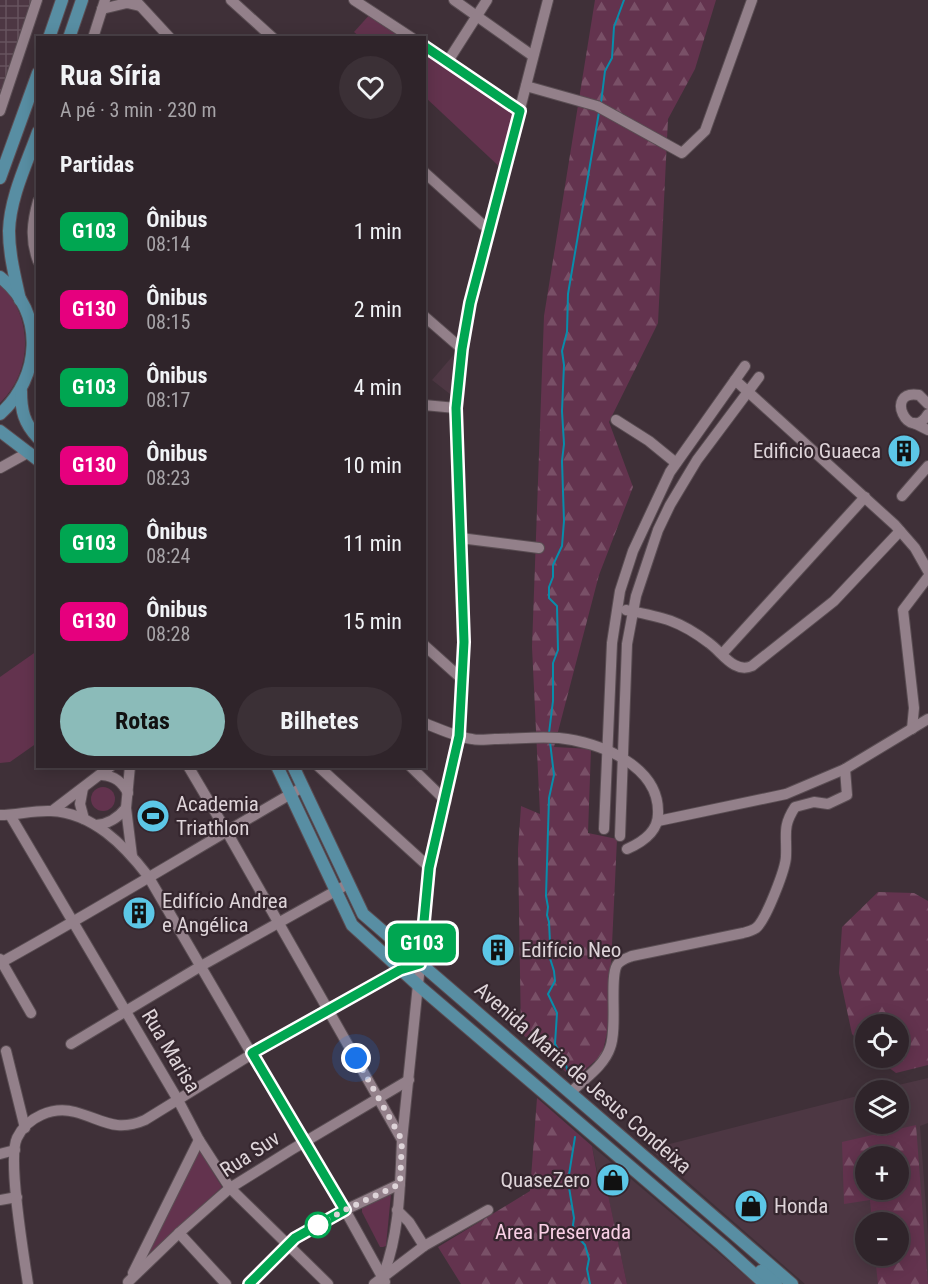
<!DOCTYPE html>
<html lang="pt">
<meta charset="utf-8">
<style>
body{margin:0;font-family:"Roboto Condensed",sans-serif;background:#3b3036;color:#f1f3f6;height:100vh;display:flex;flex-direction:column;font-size:22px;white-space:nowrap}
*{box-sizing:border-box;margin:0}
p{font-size:20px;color:#a7a4a8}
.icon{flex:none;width:33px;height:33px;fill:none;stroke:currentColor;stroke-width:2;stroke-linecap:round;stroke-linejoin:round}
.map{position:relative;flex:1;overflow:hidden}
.details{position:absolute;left:36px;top:36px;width:390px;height:732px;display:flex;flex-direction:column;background:#2f242a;border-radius:0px;box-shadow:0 3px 15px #0003,0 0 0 2px #4a4147}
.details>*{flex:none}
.badge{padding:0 12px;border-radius:9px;font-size:21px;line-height:39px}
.fabs{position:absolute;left:855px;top:1014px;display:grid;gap:12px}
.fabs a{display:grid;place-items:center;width:54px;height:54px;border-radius:50%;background:#2f242a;box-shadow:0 3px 15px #0003,0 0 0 2px #4a4147;font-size:30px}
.you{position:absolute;width:30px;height:30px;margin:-15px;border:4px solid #fff;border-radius:50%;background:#1a73e8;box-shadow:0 0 0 9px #1a73e833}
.map>.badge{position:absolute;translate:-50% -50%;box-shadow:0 0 0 3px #fff}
h2{padding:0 24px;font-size:22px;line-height:54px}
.round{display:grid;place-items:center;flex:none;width:63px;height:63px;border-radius:32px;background:#3b3036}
.summary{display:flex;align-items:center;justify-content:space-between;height:102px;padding:0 24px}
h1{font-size:28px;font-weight:700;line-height:45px}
.action{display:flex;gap:12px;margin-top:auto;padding:12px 24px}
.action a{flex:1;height:69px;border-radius:36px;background:#8bbbb9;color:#111;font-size:24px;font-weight:700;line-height:69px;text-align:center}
.action a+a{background:#3b3036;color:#f1f3f6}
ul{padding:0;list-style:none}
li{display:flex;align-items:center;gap:18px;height:78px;padding:0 24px}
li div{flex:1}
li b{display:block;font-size:22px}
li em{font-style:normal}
li .badge{min-width:66px;font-weight:700;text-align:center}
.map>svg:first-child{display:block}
</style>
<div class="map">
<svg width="928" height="1284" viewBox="0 0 928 1284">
<defs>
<pattern id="industrial-grid" width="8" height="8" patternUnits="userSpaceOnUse" patternTransform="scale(1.5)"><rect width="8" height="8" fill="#4d3743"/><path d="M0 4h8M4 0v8" fill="none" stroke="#66535e"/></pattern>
<pattern id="forest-firs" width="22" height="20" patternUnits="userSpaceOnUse" patternTransform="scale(1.5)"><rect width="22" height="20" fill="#63334e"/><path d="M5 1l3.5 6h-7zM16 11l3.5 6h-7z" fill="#795067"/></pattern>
</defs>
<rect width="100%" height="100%" fill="#3f3038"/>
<g fill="#4d3743" fill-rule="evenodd">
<polygon points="457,351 450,394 432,380"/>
<path d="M928,1078v45l-8,3 8,109v49h-123l-155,-135 215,-55 1,30h32v-34h-21zM866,1156h32v34h-32zM866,1222h32v34h-32z"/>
<polygon points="592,1146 755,1284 627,1284 607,1191 601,1191"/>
</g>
<polygon fill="url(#industrial-grid)" points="0,0 37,0 0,111"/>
<g fill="#63334e">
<polygon points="372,12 410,37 360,37 354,32"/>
<polygon points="424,47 520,111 505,172 425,97"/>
<path d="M0,284c34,33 33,87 0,119z"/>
<polygon points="37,651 37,743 10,762 0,763 0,677"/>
<circle cx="103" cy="799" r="12"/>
<polygon points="198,1148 222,1187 140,1262"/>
<polygon points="389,1192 391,1194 386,1246 383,1247 380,1247 362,1212 362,1208"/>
</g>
<g fill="url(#forest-firs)" fill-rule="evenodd">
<polygon points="595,0 716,0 695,69 668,119 658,323 609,422 633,487 599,575 554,747 591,749 588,833 617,839 608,1029 602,1055 574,1079 521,1033 518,849 521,806 540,814 532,647 544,316"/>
<polygon points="878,892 914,893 928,901 928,1065 896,1073 876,1058 898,1058 898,1024 866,1024 865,1047 852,1034 839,973 842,927"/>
<polygon points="537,1098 592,1146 600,1191 607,1190 627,1284 461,1284 438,1247 530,1191"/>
<path d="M916,1125l12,159h-50l-3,-28h23v-34h-26l-2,-22 -26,4 -2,-62zM866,1156h32v34h-32z"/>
</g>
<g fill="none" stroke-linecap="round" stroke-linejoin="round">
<g stroke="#088dab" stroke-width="2">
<polyline points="601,103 605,71 612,58 614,27 624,0"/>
<polyline points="549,733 553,701 553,663 558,650 557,606 549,598 549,587 553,577 553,565 562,546 564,521 562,461 564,444 562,411 564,365 562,351 567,332 568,294 599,112"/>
<polyline points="550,742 554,775 549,798 546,896 548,907 547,915 549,922 550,943 548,952 554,971 555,981 548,994 557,1013 555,1044 565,1061 569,1077"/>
<polyline points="575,1137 568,1181 574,1218 573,1225 576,1235 585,1245 589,1259 587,1269 590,1284"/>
</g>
<defs>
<g id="minor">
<polyline points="135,0 170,38"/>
<polyline points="231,0 273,38"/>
<polyline points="354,0 412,38"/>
<polyline points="454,0 533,56"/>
<polyline points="102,9 127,3 140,6"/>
<polyline points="93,38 105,0"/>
<polyline points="424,46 520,111"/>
<polyline points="448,61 487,0"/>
<polyline points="526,86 597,106 682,153 705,131 752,0"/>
<polyline points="0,111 37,0"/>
<polyline points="424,172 483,225 490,229"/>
<path d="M38,201c-6,21 -8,39 0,60"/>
<polyline points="424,316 462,349"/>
<polyline points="735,380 895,525 915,548 928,571"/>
<path d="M928,404l-9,-9c-36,-6 -10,50 9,19"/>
<polyline points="424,405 456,408"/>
<polyline points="616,420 649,441 676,463"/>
<polyline points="914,423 928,430"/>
<polyline points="0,468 29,452"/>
<polyline points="902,496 928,466"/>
<polyline points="460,538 539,548"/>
<path d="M626,610c36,7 53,10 83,33 13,9 25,31 43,23l82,-65 66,-70"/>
<polyline points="424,645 463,680"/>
<polyline points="722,654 865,497"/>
<path d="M424,723c16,6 32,14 48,16 7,2 16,0 23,0 21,0 43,-3 64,-1 41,4 101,28 99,76 0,18 -15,28 -31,35"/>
<polyline points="912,729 914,708 903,610 928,577"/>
<polyline points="130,766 126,808 132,856"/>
<polyline points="188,766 227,832 402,1140"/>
<polyline points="318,766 430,868"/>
<polyline points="410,766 446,801"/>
<path d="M102,775c13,1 20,7 26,18"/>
<polyline points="83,788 80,804 84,819"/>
<polyline points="52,811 111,766"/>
<path d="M0,815c17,0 34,-5 51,-4 42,2 73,34 97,65l155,266 42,68 40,72"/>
<polyline points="10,815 178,1100 199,1140 230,1188 328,1284"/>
<polyline points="658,821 786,794 845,769 928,719"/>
<path d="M96,825c13,-1 22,-7 30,-17"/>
<polyline points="604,829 612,643 620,591 633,551 670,472 745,366"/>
<polyline points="620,836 627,644 636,596 658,530 670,505 697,460 759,377"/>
<polyline points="0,959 31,1013"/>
<path d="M2,962c101,-56 200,-117 301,-175"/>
<polyline points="71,1044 201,966 348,884"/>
<polyline points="6,1051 25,1128"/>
<path d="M570,1093c14,-14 34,-27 40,-45 8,-20 -1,-70 7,-83 3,-5 10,-7 15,-9l111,-23c4,-1 10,-3 13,-5 10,-8 30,-60 30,-72 1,-22 -4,-29 9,-49l19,-5 14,2 19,-9 -2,-26"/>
<polyline points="0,1154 15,1150"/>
<polyline points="0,1200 17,1197"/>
<polyline points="397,1210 409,1222 424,1246"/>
<polyline points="179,1233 226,1284"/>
<polyline points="133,1273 199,1140"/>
<path d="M382,1278c18,-43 18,-93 20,-138l28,-272 29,-132 5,-94 -8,-234 6,-59 8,-46 78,-303"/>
<polyline points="128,1282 179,1233 230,1188 291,1150 409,1080"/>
<path d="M28,1284c-4,-28 -21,-125 -11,-146 10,-21 36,-32 58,-26 27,7 40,21 70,8l107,-66 148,-84 20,-6"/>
<polyline points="249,1284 295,1238 345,1210 400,1184"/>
<polyline points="374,1284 424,1246 488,1210"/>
</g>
<g id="major">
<polyline points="49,38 62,0"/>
<polyline points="69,38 82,0"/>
<polyline points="0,178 38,73"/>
<path d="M0,277c46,35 41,101 0,137"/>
<path d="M20,300c-5,-23 -11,-46 -11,-69 1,-34 18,-68 29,-99"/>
<path d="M21,391c0,20 3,32 17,47"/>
<polyline points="0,431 38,460"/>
<polyline points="277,766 352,925 419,986 722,1245 765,1284"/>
<polyline points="293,766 363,914 792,1284"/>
<polyline points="761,1271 776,1284"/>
</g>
</defs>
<use href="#minor" stroke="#5a4d53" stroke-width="12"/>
<use href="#major" stroke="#5a4d53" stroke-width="14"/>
<use href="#minor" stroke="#93808a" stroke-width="10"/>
<use href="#major" stroke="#588ea3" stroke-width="12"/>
</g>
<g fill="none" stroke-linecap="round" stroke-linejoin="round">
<defs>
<polyline id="line" points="249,1284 295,1238 345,1210 252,1053 400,970 420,964 429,868 459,736 464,642 456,408 462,349 470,303 520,111 424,46"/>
</defs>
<use href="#line" stroke="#fff" stroke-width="14"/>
<use href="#line" stroke="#00a651" stroke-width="9"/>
<polyline stroke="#ded4d9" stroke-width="6" stroke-dasharray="0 10.8" points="318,1225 345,1210 400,1184 402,1140 356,1058"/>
</g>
<defs>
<symbol id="building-disc" viewBox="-11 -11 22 22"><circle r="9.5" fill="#5cc7e7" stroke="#35262e"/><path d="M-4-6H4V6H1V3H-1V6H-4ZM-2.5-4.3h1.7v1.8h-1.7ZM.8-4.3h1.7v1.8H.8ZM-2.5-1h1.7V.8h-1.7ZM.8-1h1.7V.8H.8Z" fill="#111"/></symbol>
<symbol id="stadium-disc" viewBox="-11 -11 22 22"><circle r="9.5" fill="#5cc7e7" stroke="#35262e"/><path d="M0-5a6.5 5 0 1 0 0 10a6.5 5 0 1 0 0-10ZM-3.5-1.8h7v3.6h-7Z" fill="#111"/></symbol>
<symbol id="shop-disc" viewBox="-11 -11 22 22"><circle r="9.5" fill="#5cc7e7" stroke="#35262e"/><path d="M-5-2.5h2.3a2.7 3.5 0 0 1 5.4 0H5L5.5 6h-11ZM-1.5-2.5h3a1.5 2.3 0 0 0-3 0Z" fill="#111"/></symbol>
</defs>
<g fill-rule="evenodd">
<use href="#building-disc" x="885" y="432" width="38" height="38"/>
<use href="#stadium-disc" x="134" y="797" width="38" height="38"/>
<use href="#building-disc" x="120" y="894" width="38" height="38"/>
<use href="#building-disc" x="479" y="931" width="38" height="38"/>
<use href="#shop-disc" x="594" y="1161" width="38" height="38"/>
<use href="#shop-disc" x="732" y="1187" width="38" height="38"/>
</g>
<circle fill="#fff" stroke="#00a651" stroke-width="3" cx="318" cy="1225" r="12"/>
<g text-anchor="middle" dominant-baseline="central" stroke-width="4.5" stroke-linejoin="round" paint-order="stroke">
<g font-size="21" fill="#ded4d9" stroke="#35262e" text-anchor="start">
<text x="881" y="451" text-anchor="end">Edificio Guaeca</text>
<text x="176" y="804">Academia<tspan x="176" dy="24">Triathlon</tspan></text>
<text x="162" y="901">Edifício Andrea<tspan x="162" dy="24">e Angélica</tspan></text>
<text x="521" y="950">Edifício Neo</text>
<text x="590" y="1180" text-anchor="end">QuaseZero</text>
<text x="774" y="1206">Honda</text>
</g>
<g font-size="21" fill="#ded4d9" stroke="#35262e">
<text transform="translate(171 1051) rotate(59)">Rua Marisa</text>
<text transform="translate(583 1078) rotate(41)">Avenida Maria de Jesus Condeixa</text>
<text transform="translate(250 1154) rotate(-33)">Rua Suv</text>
</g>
<g font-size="21" fill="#f9cfe5" stroke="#35262e">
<text x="563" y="1232">Area Preservada</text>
</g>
</g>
</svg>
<div class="fabs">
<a><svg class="icon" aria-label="locate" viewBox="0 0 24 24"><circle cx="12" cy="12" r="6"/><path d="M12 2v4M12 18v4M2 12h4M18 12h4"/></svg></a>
<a><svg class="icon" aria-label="layers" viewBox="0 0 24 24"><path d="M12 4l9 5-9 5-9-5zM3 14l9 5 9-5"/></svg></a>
<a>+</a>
<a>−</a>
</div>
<div class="you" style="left:356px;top:1058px"></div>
<b class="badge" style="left:422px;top:943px;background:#00a651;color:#fff">G103</b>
<section class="details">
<div class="summary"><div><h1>Rua Síria</h1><p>A pé · 3 min · 230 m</p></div><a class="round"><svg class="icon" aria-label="heart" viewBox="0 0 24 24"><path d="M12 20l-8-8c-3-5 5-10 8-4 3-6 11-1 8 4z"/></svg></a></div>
<h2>Partidas</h2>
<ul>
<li><span class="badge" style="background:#00a651;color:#fff">G103</span><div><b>Ônibus</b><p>08:14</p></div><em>1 min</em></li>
<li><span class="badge" style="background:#e6007e;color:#fff">G130</span><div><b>Ônibus</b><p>08:15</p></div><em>2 min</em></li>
<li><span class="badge" style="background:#00a651;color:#fff">G103</span><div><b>Ônibus</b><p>08:17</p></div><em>4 min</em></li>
<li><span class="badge" style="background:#e6007e;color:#fff">G130</span><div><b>Ônibus</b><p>08:23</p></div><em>10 min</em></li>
<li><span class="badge" style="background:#00a651;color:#fff">G103</span><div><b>Ônibus</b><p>08:24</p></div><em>11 min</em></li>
<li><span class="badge" style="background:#e6007e;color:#fff">G130</span><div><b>Ônibus</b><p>08:28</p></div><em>15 min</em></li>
</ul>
<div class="action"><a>Rotas</a><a>Bilhetes</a></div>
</section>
</div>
